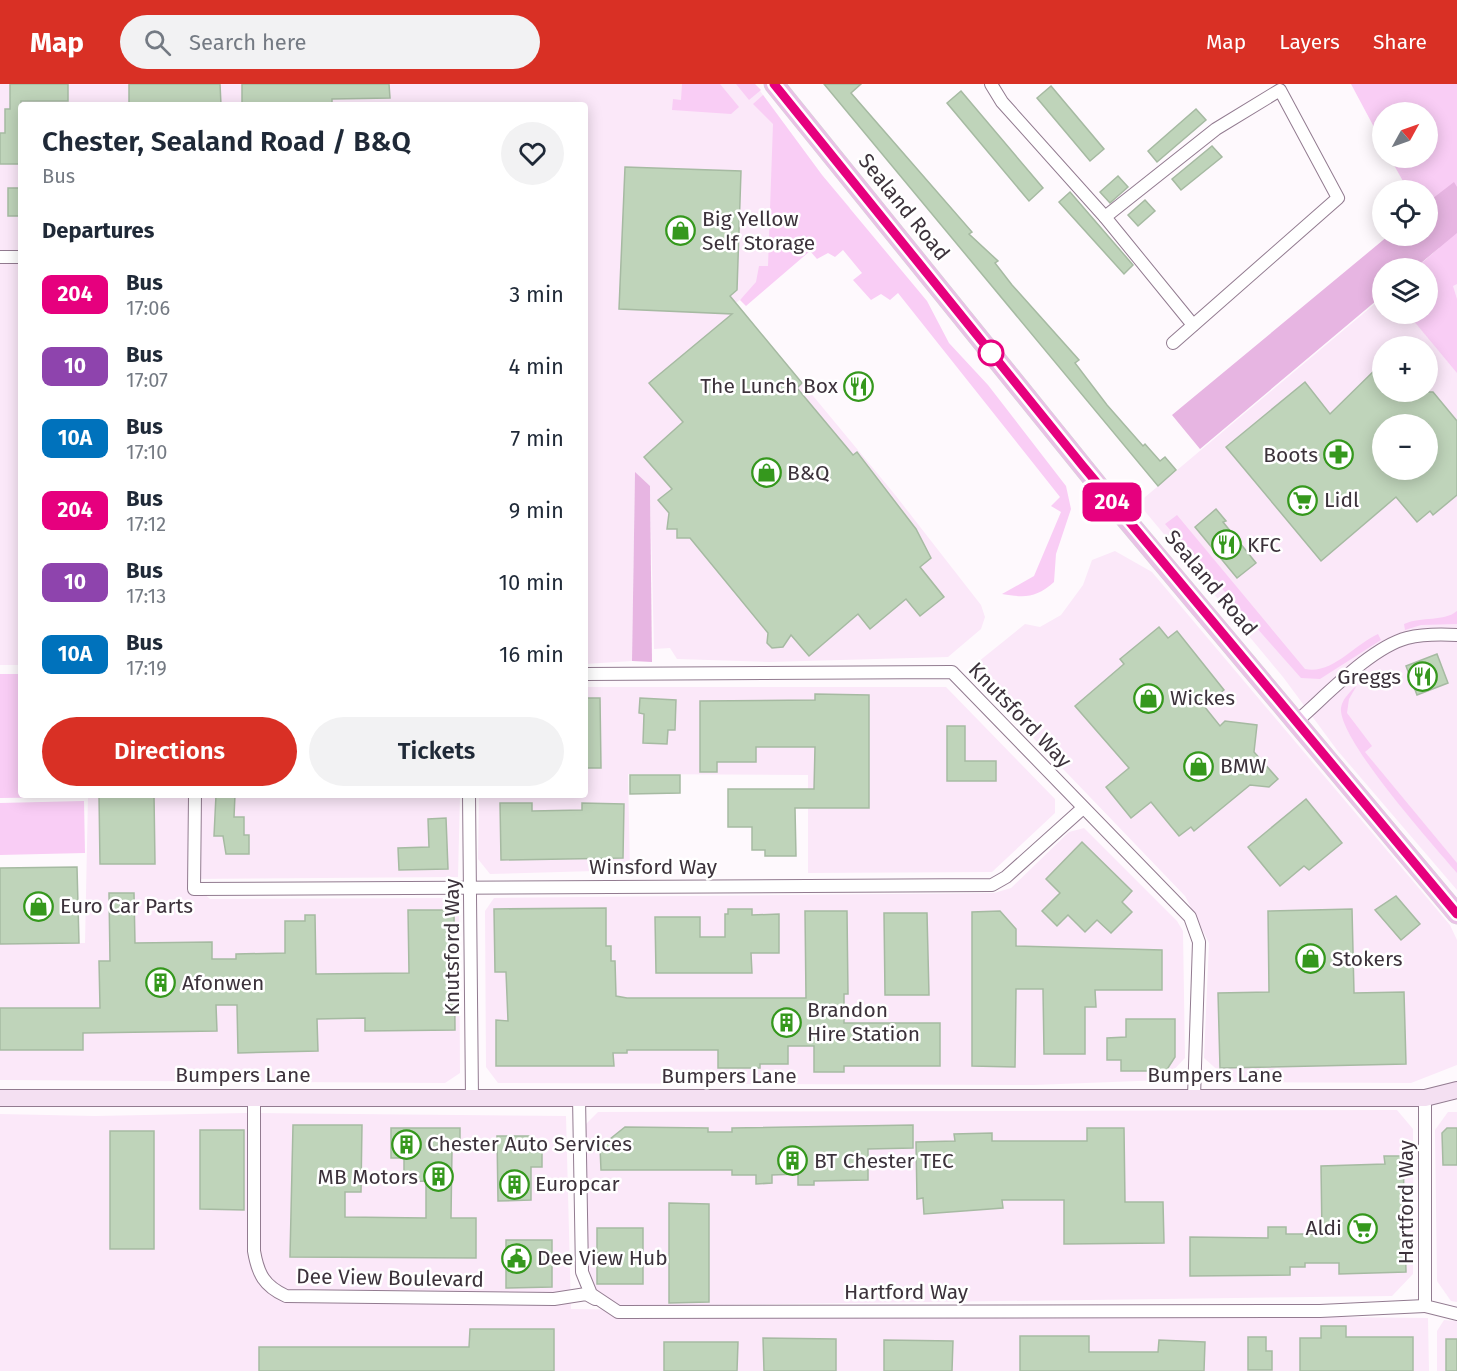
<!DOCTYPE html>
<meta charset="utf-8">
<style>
body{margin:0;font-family:"Fira Sans",sans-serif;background:#f2f2f3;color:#1f2937;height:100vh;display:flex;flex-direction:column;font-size:22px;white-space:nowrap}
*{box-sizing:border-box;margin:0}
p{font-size:20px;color:#747a83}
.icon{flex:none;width:33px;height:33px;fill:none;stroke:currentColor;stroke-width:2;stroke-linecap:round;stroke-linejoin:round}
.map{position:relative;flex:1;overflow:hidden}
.sheet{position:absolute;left:18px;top:18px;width:570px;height:696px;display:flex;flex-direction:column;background:#fff;border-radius:6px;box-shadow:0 3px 15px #0003}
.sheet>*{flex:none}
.badge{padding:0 12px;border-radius:9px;font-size:21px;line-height:39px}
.needle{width:39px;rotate:50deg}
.tools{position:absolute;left:1372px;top:18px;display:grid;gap:12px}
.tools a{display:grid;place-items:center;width:66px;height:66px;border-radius:50%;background:#fff;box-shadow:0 3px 15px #0003;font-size:30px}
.map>.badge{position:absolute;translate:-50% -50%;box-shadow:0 0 0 3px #fff}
h2{padding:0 24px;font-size:22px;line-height:54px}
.round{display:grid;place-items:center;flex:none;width:63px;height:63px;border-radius:32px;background:#f2f2f3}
.overview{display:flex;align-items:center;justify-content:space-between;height:102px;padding:0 24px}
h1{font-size:28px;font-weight:600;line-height:45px}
.cta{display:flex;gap:12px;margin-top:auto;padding:12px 24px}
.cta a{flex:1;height:69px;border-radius:36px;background:#d93025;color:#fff;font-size:24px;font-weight:600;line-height:69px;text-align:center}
.cta a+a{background:#f2f2f3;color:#1f2937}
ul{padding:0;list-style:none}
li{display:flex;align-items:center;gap:18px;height:72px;padding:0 24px}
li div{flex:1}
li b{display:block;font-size:22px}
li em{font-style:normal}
li .badge{min-width:66px;font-weight:700;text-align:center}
header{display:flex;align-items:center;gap:36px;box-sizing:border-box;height:84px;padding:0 30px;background:#d93025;color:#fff}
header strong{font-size:28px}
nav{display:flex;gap:33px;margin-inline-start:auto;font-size:21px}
.search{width:420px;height:54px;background:#f2f2f3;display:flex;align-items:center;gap:15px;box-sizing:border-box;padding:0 21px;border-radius:33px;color:#747a83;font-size:22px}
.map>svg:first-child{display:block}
</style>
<header>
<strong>Map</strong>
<div class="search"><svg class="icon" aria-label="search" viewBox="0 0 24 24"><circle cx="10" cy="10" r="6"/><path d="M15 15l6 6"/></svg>Search here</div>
<nav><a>Map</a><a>Layers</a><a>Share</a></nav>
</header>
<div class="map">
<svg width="1457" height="1287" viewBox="0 0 1457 1287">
<rect width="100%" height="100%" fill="#fef9fd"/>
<g fill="#fbe8f9" fill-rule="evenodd">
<polygon points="0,0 755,0 822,91 850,124 736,219 896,412 981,521 985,533 981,545 948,573 769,578 677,575 670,564 654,565 650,402 635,389 632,577 585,580 585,21 21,21 21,581 0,581"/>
<path d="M1457,149v657l-120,-140 -54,-73 -145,-174 245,-206v17h45v-46h-12zM1383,262h45v46h-45zM1383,340h45v46h-45z"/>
<polygon points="1115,467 1152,488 1450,841 1457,856 1457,981 1411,999 1231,998 1204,974 1209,859 1185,812 968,586 1025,540 1040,543 1061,531 1083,501 1092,476"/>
<polygon points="585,603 946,603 1055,715 1055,729 992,788 808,789 808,691 628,690 630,786 490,790 478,775 479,711 585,711"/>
<polygon points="88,711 460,711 458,793 187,795 210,815 449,814 459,821 460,989 445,999 0,996 0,860 85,859"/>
<polygon points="1084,744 1177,837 1183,847 1185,974 1164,996 1034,1001 498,999 486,983 485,827 494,814 994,809 1011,804 1069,748"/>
<polygon points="1397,1026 1413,1045 1413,1190 1392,1212 622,1222 600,1214 588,1198 586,1040 598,1028"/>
<polygon points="1448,1028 1457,1028 1457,1218 1451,1217 1437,1197 1435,1046"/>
<polygon points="246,1029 566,1032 571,1225 1428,1234 1429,1287 0,1287 0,1030 95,1032"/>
<polygon points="1444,1236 1457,1237 1457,1287 1437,1287 1437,1247"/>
</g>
<g fill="#f9cdf5">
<polygon points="682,0 720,0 739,23 731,30 672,26 673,15 681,16"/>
<polygon points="736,0 755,0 761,6 749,16"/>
<polygon points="1351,0 1457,0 1457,200 1453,202 1457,215 1457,289 1408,230 1428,230 1428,184 1416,184 1439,164 1428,144 1428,106 1408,106 1390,74 1428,74 1428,28 1383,28 1383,60"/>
<path d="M763,11l59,80 105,126 22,42 39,42 78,101 5,23 -15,45 -2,28c-18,16 -29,16 -52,12l32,-18 27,-64 -10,-6 9,-9 -162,-204 -8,7 -9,-6 -10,6 -18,-20 9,-7 -19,-23 -8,7 -7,-4 -11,6 -7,-8 -64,55 -6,-6 16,-18 3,-16h9l5,-142 -20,-20z"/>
<path d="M1177,431l128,154c27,6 50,-25 73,-35l3,6 -61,39 -19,-1 -136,-154z"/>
<path d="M1457,527v13l-36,1 -16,5 -1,-6c18,-8 40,-2 53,-13z"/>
<polygon points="0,590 21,590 21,711 83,711 83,713 0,714"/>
<path d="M1357,601l-8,14 -2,14 25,33 -7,6 92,111v10c-23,-27 -119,-134 -116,-165 1,-9 10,-17 16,-23z"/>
<polygon points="84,717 85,769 0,771 0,719"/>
</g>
<g fill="#e7b5e2">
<polygon points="1454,98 1457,103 1457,149 1415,184 1383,184 1383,211 1200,365 1172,331 1388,152 1428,152 1428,118"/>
<polygon points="635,388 650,402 652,578 632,577"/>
</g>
<g fill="#bfd4ba" stroke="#a6baa2" stroke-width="1.5" fill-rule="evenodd">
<polygon points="10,0 68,0 68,17 21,17 21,80 0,80 0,49 5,49 5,25 10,25"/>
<polygon points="129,0 220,0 221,21 129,21"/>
<polygon points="242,0 389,0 390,14 332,15 332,21 242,21"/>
<polygon points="824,0 861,0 851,9 972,148 969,150 998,177 995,179 1012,201 1079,276 1075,279 1107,321 1143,362 1145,360 1160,377 1165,373 1176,386 1158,402"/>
<polygon points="1051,2 1104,65 1090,77 1037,14"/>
<polygon points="961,7 1043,104 1029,117 947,19"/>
<polygon points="1196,25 1206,36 1157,78 1148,67"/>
<polygon points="1212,62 1222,73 1181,106 1172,95"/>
<polygon points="625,83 741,87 737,206 730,212 802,299 797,304 853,371 857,368 916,445 931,474 920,483 944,513 920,532 906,515 870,545 858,530 809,572 791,551 783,563 772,564 767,559 768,549 690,454 677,454 677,445 667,445 669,429 658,416 672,405 644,373 683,338 649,299 732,230 619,225"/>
<polygon points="1118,92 1128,103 1110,119 1100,108"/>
<rect x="8" y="104" width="13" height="28"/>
<polygon points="1070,108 1133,181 1124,190 1059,118"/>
<polygon points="1145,116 1155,127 1138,142 1128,131"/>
<path d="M1383,278v30h50l24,29v74l-24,20 -3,-4 -13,11 -21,-25 -75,64 -95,-114 79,-65 25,32zM1383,340h45v46h-45z"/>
<polygon points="1216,425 1226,437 1223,438 1256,479 1237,494 1195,443"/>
<polygon points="1159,543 1168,554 1177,547 1224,606 1204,622 1220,642 1225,637 1257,641 1254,668 1278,695 1269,703 1250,701 1194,747 1191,743 1179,752 1151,718 1131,734 1106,703 1129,684 1075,622 1124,580 1120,575"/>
<polygon points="1437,570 1448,599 1417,611 1406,582"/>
<polygon points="815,610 869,611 869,724 795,724 796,772 765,772 765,766 752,766 752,743 728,743 728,705 814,705 815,663 756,663 756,678 717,678 717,688 700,688 700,617 815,616"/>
<polygon points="585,614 600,614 601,684 585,684"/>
<polygon points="640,614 676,616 675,646 668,646 667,660 643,659 644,630 639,629"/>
<polygon points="947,642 965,642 965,677 996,677 996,697 947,697"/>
<polygon points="630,691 680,691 680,709 630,710"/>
<polygon points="99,711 154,711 155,780 100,780"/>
<polygon points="216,711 235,711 234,733 244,733 244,751 249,751 249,770 226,770 223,752 214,752"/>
<polygon points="1306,715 1342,759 1309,786 1304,782 1280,802 1248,763"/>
<polygon points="500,719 532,719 532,727 582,726 582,719 624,720 623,774 501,776"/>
<polygon points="446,734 448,785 399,786 398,764 429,763 428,735"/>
<polygon points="1082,758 1132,807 1122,818 1132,828 1111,849 1097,836 1085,848 1068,831 1057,842 1042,827 1060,809 1046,795"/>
<polygon points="77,783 79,859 0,860 0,784"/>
<polygon points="109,809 134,809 135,859 212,858 212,875 236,875 236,870 285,869 285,837 305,837 305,831 315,831 316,890 409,889 408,826 454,826 455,946 365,947 365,934 317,935 318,967 238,969 237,921 216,921 217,947 83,949 83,966 0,966 0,924 100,924 99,877 110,877"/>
<polygon points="1396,812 1420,840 1401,856 1375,826"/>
<polygon points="606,824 606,862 611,862 611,877 615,877 616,912 627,914 806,914 805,827 847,827 848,910 844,910 844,939 940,939 940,982 844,982 844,988 814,988 814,962 788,962 788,980 760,980 760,984 718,984 718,966 627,966 627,969 613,969 614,982 496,982 496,936 508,937 506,888 495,888 494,825"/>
<polygon points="728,825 752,825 752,831 779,830 779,869 751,869 752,889 656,889 655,833 700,833 700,853 725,853 725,830 728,830"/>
<polygon points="1352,825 1354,909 1404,908 1406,980 1220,984 1218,909 1269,908 1268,827"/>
<polygon points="1000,827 1016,845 1016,862 1162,866 1162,906 1095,906 1096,923 1085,923 1085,970 1044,970 1043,905 1016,905 1015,983 972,982 972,828"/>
<polygon points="884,829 927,829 929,911 885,911"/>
<polygon points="1126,935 1175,935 1175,973 1166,987 1121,987 1121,976 1107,976 1107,954 1126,953"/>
<polygon points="293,1041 362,1041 361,1108 345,1108 345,1133 426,1134 426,1097 404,1098 404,1074 391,1074 391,1044 460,1044 460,1065 452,1066 451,1134 476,1134 476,1174 290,1173"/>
<polygon points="913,1041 913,1064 868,1065 868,1096 814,1097 814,1101 798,1101 798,1090 772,1091 772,1099 756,1100 756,1091 732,1091 732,1086 601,1086 600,1063 625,1043 708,1044 708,1048 732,1048 732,1044"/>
<polygon points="1087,1044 1124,1044 1125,1118 1163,1118 1164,1159 1064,1160 1064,1116 1002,1116 1003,1124 924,1130 923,1114 917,1115 916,1058 955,1057 954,1050 992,1049 992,1057 1087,1057"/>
<polygon points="1447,1044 1457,1044 1457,1081 1443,1081 1442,1049"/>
<polygon points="200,1046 244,1046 244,1126 200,1125"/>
<rect x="110" y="1047" width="44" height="118"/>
<polygon points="497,1052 531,1052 531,1068 542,1068 542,1083 531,1083 531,1116 498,1117"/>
<polygon points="1384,1072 1403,1072 1406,1188 1339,1190 1339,1179 1305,1179 1305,1183 1290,1183 1290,1191 1190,1192 1190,1153 1268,1154 1268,1143 1286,1143 1286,1150 1322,1150 1321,1082 1385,1080"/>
<polygon points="669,1119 709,1120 709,1218 669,1219"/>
<rect x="597" y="1144" width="46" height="56"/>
<polygon points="506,1156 552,1156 552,1203 506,1204"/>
<polygon points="1321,1242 1346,1242 1346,1253 1413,1253 1413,1287 1300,1287 1300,1254 1321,1254"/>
<polygon points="470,1245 554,1245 554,1287 259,1287 259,1263 469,1263"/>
<polygon points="1020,1252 1089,1252 1089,1268 1158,1268 1159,1256 1205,1258 1204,1287 1020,1287"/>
<polygon points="1248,1253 1266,1253 1266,1267 1272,1267 1272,1286 1248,1286"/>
<polygon points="763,1254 836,1255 836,1287 764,1287"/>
<rect x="1446" y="1255" width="11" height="32"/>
<polygon points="884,1256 953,1257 952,1287 884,1287"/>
<polygon points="664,1258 738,1258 737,1287 664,1287"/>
</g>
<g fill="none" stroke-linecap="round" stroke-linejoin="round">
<defs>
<g id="street">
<polyline points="991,0 1002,18 1105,133 1193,241"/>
<polyline points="1105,133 1216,45 1280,6 1338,114 1173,259"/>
<polyline points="0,173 21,173"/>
<polyline points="585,590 952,588 1190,833 1199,858 1194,1013"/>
<path d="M1297,637c29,-25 73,-73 110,-83 16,-4 33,-4 50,-3"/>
<polyline points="195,711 194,805 992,801 1006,793 1083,724"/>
<polyline points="469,711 472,1014"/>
<polyline points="579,1013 582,1188 591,1210 618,1228 1320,1227 1425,1222"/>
<path d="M254,1014v153c4,23 10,35 32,45l268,3 32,-5 9,5"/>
<polyline points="1425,1014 1425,1222 1457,1230"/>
</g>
<polyline id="secondary" points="0,1014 1425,1014 1457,1006"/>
<polyline id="primary" points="774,0 1109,415 1457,830"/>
</defs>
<use href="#street" stroke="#927b90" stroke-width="14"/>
<use href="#secondary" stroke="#927b90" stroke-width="18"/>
<use href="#primary" stroke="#d8d6d8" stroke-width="21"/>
<use href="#street" stroke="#fff" stroke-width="12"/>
<use href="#secondary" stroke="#f4e0f2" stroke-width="16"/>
<use href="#primary" stroke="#e9c1e6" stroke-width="20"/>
</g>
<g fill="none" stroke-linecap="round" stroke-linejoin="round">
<defs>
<polyline id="line" points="774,0 1082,381 1457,830"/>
</defs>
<use href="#line" stroke="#fff" stroke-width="14"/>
<use href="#line" stroke="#e6007e" stroke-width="9"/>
</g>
<defs>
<symbol id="shop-ring" viewBox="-11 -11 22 22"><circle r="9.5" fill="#fff" stroke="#35981d" stroke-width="1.5"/><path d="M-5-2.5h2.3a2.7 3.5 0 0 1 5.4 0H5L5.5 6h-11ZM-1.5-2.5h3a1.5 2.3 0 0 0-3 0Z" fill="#35981d"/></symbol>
<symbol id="restaurant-ring" viewBox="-11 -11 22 22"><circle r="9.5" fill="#fff" stroke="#35981d" stroke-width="1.5"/><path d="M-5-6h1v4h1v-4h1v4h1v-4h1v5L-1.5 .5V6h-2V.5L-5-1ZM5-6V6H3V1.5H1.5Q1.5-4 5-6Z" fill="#35981d"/></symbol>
<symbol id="pharmacy-ring" viewBox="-11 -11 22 22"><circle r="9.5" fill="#fff" stroke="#35981d" stroke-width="1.5"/><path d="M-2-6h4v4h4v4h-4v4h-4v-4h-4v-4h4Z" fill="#35981d"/></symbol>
<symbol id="supermarket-ring" viewBox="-11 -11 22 22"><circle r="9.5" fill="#fff" stroke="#35981d" stroke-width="1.5"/><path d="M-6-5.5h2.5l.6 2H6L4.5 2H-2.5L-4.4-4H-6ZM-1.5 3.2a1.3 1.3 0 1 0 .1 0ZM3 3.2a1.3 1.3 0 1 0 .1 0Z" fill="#35981d"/></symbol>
<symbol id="building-ring" viewBox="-11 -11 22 22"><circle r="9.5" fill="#fff" stroke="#35981d" stroke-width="1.5"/><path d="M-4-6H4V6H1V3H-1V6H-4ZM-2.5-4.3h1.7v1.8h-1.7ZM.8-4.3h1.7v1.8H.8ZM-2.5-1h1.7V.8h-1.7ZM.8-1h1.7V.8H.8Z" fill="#35981d"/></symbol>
<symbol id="civic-ring" viewBox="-11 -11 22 22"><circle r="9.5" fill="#fff" stroke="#35981d" stroke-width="1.5"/><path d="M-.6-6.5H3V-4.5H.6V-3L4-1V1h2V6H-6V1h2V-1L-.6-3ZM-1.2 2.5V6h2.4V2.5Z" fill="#35981d"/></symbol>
</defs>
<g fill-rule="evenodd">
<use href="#shop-ring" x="664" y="130" width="33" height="33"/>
<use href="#restaurant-ring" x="842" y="286" width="33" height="33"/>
<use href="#pharmacy-ring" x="1322" y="354" width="33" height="33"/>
<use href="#shop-ring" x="750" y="372" width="33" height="33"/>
<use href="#supermarket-ring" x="1286" y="400" width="33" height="33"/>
<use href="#restaurant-ring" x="1210" y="444" width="33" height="33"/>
<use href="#restaurant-ring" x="1406" y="576" width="33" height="33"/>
<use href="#shop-ring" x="1132" y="598" width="33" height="33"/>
<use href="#shop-ring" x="1182" y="666" width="33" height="33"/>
<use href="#shop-ring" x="22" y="806" width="33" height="33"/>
<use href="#shop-ring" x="1294" y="858" width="33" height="33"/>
<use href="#building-ring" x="144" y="882" width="33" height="33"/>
<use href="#building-ring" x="770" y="922" width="33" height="33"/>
<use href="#building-ring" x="390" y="1044" width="33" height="33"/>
<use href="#building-ring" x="776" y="1060" width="33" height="33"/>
<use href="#building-ring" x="422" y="1076" width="33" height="33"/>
<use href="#building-ring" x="498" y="1084" width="33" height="33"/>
<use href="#supermarket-ring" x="1346" y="1128" width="33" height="33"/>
<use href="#civic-ring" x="500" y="1158" width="33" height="33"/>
</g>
<circle fill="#fff" stroke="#e6007e" stroke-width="3" cx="991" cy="269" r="12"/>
<g text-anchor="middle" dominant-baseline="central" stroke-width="5" stroke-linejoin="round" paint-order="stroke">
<g font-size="21" fill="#3c323b" stroke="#fff">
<text transform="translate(904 123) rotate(51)">Sealand Road</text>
<text transform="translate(1211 499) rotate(50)">Sealand Road</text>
<text transform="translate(1020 631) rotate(46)">Knutsford Way</text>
<text x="653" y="783">Winsford Way</text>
<text transform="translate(452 863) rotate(-90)">Knutsford Way</text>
<text x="243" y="991">Bumpers Lane</text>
<text x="1215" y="991">Bumpers Lane</text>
<text x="729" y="992">Bumpers Lane</text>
<text transform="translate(1406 1118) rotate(-90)">Hartford Way</text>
<text transform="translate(390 1194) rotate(1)">Dee View Boulevard</text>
<text x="906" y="1208">Hartford Way</text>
</g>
<g font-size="21" fill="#3c323b" stroke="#fff" text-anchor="start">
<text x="702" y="135">Big Yellow<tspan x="702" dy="24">Self Storage</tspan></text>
<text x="838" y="302" text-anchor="end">The Lunch Box</text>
<text x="1318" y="371" text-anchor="end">Boots</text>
<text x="787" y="389">B&amp;Q</text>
<text x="1324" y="416">Lidl</text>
<text x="1247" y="461">KFC</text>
<text x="1401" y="593" text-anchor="end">Greggs</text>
<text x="1170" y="614">Wickes</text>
<text x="1220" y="682">BMW</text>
<text x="60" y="822">Euro Car Parts</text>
<text x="1332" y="875">Stokers</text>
<text x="182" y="899">Afonwen</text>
<text x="807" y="926">Brandon<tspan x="807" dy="24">Hire Station</tspan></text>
<text x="427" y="1060">Chester Auto Services</text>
<text x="814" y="1077">BT Chester TEC</text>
<text x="418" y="1093" text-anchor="end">MB Motors</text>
<text x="535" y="1100">Europcar</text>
<text x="1342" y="1144" text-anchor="end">Aldi</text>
<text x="537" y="1174">Dee View Hub</text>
</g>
</g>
</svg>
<div class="tools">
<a><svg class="needle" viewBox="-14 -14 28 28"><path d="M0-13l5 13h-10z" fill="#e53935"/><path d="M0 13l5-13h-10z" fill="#747a83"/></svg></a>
<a><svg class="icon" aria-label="locate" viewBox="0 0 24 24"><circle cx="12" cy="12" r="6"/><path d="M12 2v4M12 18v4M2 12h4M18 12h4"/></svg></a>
<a><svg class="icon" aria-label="layers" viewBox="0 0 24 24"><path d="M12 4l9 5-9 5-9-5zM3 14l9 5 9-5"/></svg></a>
<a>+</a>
<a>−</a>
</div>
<b class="badge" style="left:1112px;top:418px;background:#e6007e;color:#fff">204</b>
<section class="sheet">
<div class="overview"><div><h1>Chester, Sealand Road / B&amp;Q</h1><p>Bus</p></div><a class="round"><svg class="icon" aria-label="heart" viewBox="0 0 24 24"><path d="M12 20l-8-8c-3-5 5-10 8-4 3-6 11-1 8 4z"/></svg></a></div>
<h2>Departures</h2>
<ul>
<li><span class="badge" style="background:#e6007e;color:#fff">204</span><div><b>Bus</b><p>17:06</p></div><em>3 min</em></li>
<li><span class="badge" style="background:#8e44ad;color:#fff">10</span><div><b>Bus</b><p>17:07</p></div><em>4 min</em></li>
<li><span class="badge" style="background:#0072bc;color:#fff">10A</span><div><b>Bus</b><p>17:10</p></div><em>7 min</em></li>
<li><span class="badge" style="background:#e6007e;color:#fff">204</span><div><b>Bus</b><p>17:12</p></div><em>9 min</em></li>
<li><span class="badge" style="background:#8e44ad;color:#fff">10</span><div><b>Bus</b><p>17:13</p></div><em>10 min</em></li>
<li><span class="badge" style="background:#0072bc;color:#fff">10A</span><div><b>Bus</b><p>17:19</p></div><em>16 min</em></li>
</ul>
<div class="cta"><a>Directions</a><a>Tickets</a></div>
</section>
</div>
